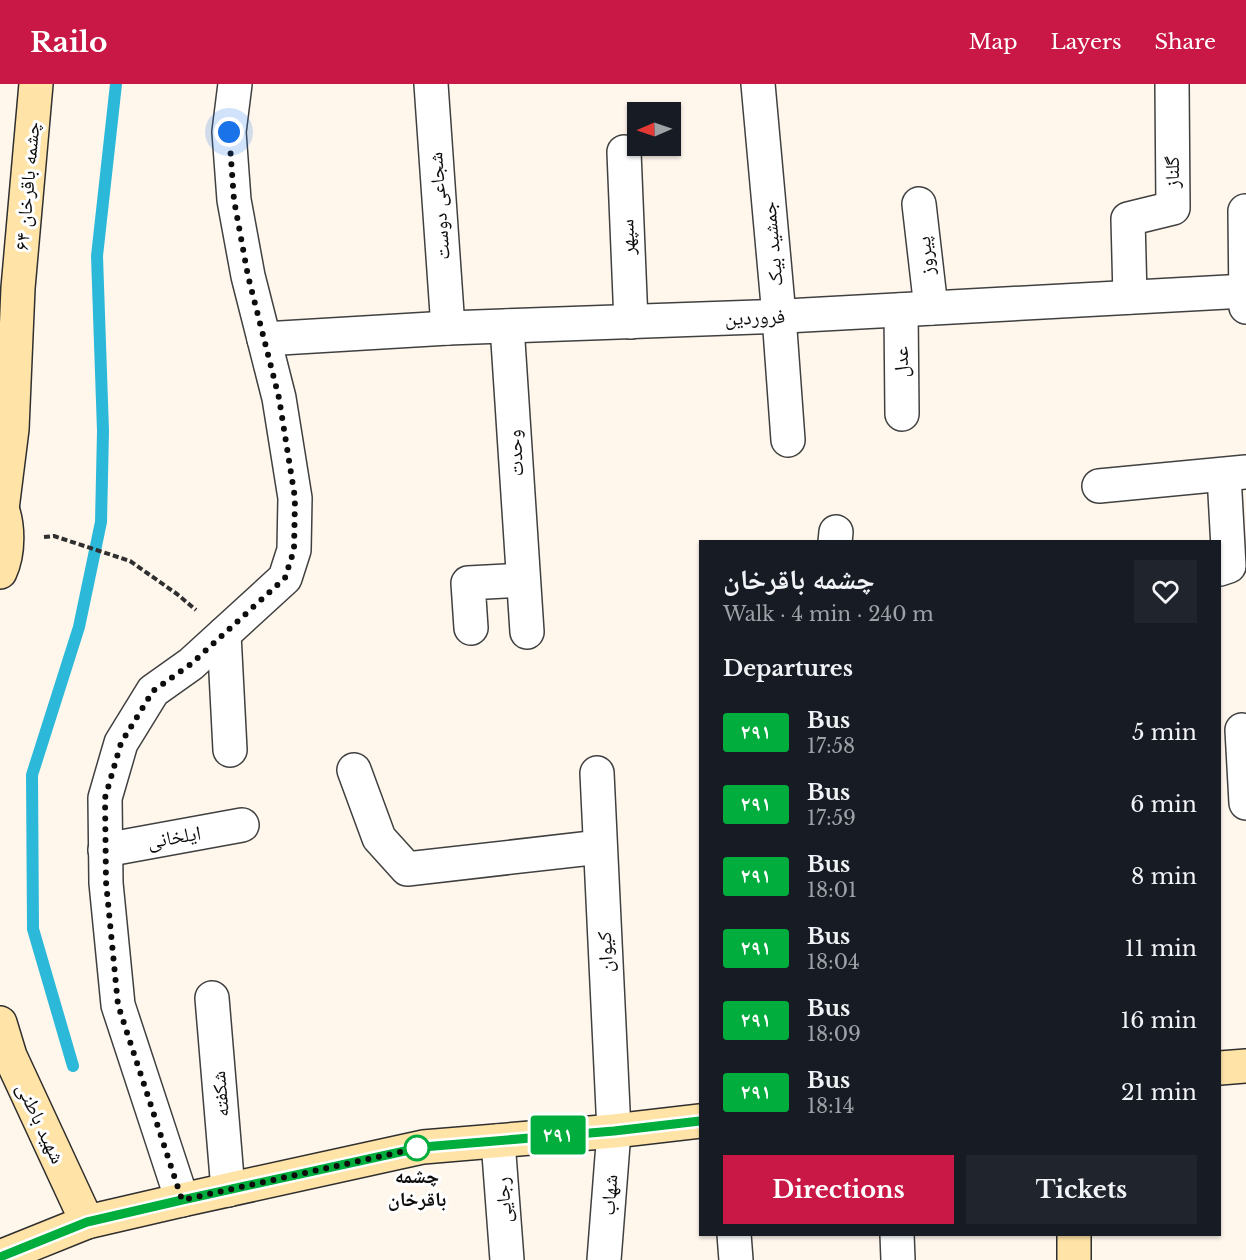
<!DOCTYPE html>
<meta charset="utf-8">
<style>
body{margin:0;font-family:"Libre Baskerville","Noto Naskh Arabic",serif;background:#20242c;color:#f1f3f6;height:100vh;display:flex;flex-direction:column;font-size:22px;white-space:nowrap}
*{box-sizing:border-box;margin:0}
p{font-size:20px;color:#9ea1a6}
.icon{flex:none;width:33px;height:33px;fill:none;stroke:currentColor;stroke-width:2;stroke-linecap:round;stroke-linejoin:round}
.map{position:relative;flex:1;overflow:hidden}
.sheet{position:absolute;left:699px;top:456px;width:522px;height:696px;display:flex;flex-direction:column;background:#171b24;border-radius:0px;box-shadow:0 2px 4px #0004}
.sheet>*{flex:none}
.badge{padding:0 12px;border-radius:4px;font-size:21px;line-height:39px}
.needle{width:39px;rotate:268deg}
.controls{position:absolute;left:627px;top:18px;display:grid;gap:12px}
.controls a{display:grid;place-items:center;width:54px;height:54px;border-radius:0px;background:#171b24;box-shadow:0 2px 4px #0004;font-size:30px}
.you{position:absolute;width:30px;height:30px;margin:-15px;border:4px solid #fff;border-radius:50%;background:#1a73e8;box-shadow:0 0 0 9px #1a73e833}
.map>.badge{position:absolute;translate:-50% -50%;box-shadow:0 0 0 3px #fff}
h2{padding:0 24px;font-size:22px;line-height:54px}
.round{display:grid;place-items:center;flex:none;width:63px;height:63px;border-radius:0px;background:#20242c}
.head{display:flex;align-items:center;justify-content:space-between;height:102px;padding:0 24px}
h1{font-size:28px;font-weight:700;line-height:45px}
.primary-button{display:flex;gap:12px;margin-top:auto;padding:12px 24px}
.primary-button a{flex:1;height:69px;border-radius:0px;background:#c91846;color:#fff;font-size:24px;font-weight:700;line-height:69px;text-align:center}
.primary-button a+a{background:#20242c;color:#f1f3f6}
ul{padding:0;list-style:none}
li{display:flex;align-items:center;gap:18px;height:72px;padding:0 24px}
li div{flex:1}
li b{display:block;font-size:22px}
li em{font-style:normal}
li .badge{min-width:66px;font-weight:700;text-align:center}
header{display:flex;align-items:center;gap:36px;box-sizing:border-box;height:84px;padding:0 30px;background:#c91846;color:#fff}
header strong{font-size:28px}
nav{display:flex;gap:33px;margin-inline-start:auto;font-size:21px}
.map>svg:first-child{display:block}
</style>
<header>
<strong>Railo</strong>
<nav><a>Map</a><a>Layers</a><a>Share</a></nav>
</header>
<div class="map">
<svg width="1246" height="1176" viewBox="0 0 1246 1176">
<rect width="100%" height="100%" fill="#fff7ec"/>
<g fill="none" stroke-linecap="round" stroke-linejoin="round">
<polyline stroke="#2cb9d9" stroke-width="12" points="73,982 33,845 32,691 79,543 101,438 103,347 97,172 116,0"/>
<defs>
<g id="street">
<polyline points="431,0 448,244"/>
<polyline points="758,0 779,232 788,356"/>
<polyline points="624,68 631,238"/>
<polyline points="919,120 931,224"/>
<polyline points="1245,127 1246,223"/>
<polyline points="1130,213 1128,135 1173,124 1172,0"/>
<polyline points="901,226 902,330"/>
<polyline points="507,242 527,548"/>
<polyline points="264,255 448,244 786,232 1246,207"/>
<polyline points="1099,402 1246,388"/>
<polyline points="835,458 836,448"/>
<polyline points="1220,485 1229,482 1224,391"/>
<polyline points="471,544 468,499 523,496"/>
<polyline points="224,550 230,666"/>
<polyline points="1242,646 1246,719"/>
<polyline points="354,686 379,754 407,785 600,763"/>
<polyline points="597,689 614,1047 604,1176"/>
<polyline points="105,766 242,741"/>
<polyline points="212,914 228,1106"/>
<polyline points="498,1057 507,1176"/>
<polyline points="182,1116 118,921 106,799 105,714 121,659 153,607 191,580 285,494 294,466 295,414 279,314 248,192 234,116 229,48 235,0"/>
<polyline points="734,1150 736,1176"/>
<polyline points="897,1150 898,1176"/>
</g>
<g id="secondary">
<path d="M0,420c9,19 9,49 0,68"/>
<polyline points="2,425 12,345 18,204 36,0"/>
<polyline points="0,939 10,972 87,1138"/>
<polyline points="1220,984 1246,982"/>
<polyline points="1074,1150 1074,1176"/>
<polyline points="0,1173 87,1138 182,1116 423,1063 614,1047 700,1037"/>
</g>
</defs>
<use href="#street" stroke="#404040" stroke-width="36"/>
<use href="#secondary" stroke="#2f2f2f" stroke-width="36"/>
<polyline stroke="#2f2f2f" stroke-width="4" stroke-dasharray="6 3" stroke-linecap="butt" points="44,453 54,452 130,477 177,510 196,526"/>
<use href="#street" stroke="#fff" stroke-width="33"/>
<use href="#secondary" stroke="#ffe3a7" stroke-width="33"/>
</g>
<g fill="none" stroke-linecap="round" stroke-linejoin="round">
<defs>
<polyline id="line" points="0,1173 87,1138 182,1116 423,1063 614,1047 700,1037"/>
</defs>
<use href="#line" stroke="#fff" stroke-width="14"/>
<use href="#line" stroke="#00ad3d" stroke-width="9"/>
<polyline stroke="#0d0d0d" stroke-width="6" stroke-dasharray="0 10.8" points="229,48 234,116 248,192 279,314 295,414 294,466 285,494 191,580 153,607 121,659 105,714 106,798 118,921 182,1116 423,1063 417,1064"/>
</g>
<circle fill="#fff" stroke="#00ad3d" stroke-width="3" cx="417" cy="1064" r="12"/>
<g text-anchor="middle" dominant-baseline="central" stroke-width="6" stroke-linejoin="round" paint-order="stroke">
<g font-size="20" fill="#0d0d0d" stroke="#fff">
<text transform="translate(1172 88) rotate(-90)">گلناز</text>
<text transform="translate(27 102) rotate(-85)">چشمه باقرخان ۶۴</text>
<text transform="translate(439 122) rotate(-94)">شجاعی دوست</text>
<text transform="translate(627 153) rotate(-92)">سپهر</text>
<text transform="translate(772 160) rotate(-95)">جمشید بیک</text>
<text transform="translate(925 172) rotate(-97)">پیروز</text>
<text transform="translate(755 233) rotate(-2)">فروردین</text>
<text transform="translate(901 278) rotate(-91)">عدل</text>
<text transform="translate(515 369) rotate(-94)">وحدت</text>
<text transform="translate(174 753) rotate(-10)">ایلخانی</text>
<text transform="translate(605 868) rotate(-93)">کیوان</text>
<text transform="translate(220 1010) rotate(-95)">شکفته</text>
<text transform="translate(41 1039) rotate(65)">شهید باطنی</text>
<text transform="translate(609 1111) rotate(-86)">شهاب</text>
<text transform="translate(503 1116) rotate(-94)">رجایی</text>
</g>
<g font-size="20" font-weight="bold" fill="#0d0d0d" stroke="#fff">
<text x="417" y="1092">چشمه<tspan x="417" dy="23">باقرخان</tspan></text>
</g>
</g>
</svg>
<div class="controls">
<a><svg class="needle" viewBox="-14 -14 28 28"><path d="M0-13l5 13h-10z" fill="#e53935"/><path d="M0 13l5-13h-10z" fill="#9ea1a6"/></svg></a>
</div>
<div class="you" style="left:229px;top:48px"></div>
<b class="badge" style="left:558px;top:1051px;background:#00ad3d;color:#fff">۲۹۱</b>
<section class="sheet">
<div class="head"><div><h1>چشمه باقرخان</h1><p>Walk · 4 min · 240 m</p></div><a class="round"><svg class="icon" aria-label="heart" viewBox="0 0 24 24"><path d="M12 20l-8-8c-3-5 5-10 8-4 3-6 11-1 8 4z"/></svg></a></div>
<h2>Departures</h2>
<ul>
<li><span class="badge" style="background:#00ad3d;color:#fff">۲۹۱</span><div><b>Bus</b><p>17:58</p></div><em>5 min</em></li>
<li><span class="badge" style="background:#00ad3d;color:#fff">۲۹۱</span><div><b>Bus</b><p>17:59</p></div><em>6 min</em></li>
<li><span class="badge" style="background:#00ad3d;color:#fff">۲۹۱</span><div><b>Bus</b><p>18:01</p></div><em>8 min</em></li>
<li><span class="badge" style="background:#00ad3d;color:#fff">۲۹۱</span><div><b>Bus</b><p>18:04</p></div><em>11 min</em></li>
<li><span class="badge" style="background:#00ad3d;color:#fff">۲۹۱</span><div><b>Bus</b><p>18:09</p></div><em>16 min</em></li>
<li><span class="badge" style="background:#00ad3d;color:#fff">۲۹۱</span><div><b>Bus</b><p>18:14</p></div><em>21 min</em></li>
</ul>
<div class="primary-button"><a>Directions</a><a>Tickets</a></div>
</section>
</div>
